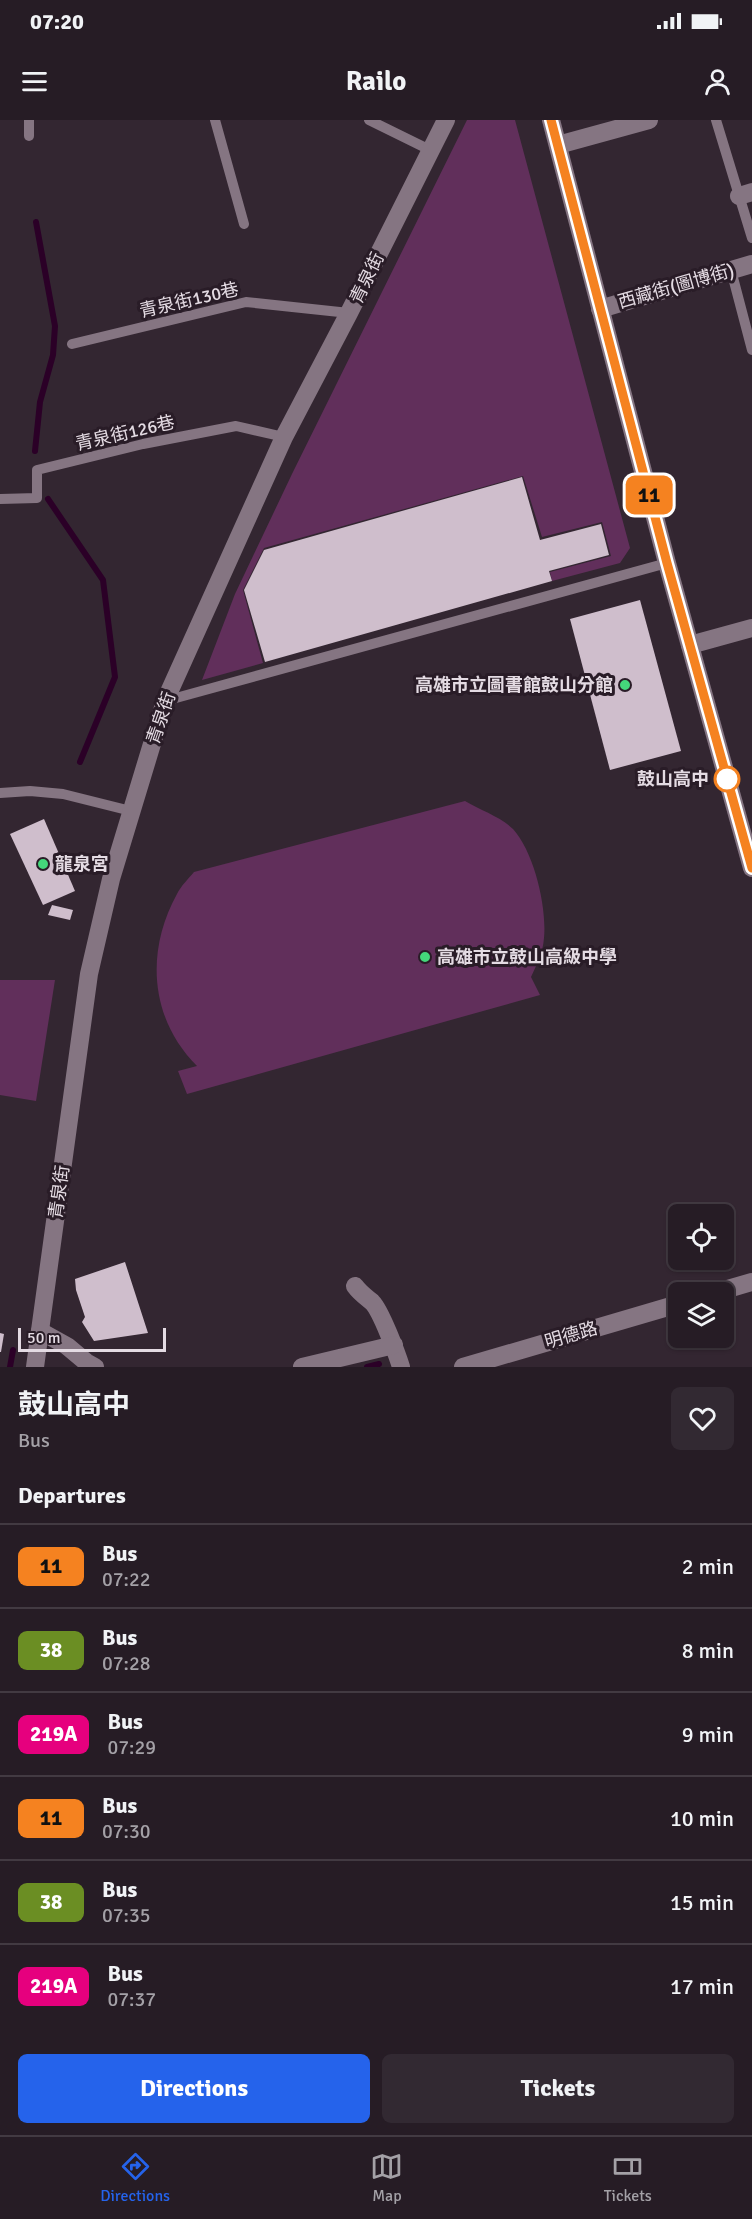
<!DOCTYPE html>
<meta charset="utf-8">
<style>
body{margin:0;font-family:Signika,"Noto Sans TC",sans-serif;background:#322932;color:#f1f3f6;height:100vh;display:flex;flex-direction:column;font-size:22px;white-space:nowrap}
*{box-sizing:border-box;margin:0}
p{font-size:20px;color:#a4a1a7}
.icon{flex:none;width:33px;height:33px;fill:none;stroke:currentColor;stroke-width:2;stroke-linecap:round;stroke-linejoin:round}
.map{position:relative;height:1247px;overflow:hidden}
.panel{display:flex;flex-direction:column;background:#261c25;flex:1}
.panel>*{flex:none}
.badge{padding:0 12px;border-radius:9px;font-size:21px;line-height:39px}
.buttons{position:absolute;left:668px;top:1084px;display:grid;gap:12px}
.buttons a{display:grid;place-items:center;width:66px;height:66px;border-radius:9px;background:#261c25;box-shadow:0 2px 4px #0004,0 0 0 2px #423a42;font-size:30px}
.scale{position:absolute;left:18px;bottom:15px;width:148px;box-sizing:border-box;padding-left:6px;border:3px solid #e4dbe3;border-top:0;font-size:16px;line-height:21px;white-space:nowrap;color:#e4dbe3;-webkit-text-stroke:4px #291c27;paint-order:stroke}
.map>.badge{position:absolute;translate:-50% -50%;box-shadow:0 0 0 3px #fff}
h2{padding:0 18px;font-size:22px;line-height:54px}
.round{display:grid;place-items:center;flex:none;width:63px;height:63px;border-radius:9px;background:#322932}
.overview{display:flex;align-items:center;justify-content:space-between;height:102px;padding:0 18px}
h1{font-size:28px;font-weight:700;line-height:45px}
.button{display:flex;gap:12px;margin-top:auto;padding:12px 18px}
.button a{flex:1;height:69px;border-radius:9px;background:#2563eb;color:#fff;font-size:24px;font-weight:700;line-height:69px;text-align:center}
.button a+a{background:#322932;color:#f1f3f6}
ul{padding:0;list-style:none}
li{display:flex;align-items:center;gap:18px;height:84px;padding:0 18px;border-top:2px solid #423a42}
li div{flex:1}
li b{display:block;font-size:22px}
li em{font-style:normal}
li .badge{min-width:66px;font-weight:700;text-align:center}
.status{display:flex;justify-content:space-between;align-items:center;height:42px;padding:0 30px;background:#261c25;direction:ltr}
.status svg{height:16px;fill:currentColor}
header{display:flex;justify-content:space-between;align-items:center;height:78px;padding:0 18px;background:#261c25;font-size:27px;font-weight:700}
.tabs{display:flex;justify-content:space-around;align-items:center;height:84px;border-top:2px solid #423a42;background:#261c25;font-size:16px;color:#a4a1a7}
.tabs a{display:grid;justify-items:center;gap:3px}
.tabs .current{color:#2563eb}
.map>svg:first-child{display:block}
</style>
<div class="status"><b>07:20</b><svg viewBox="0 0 49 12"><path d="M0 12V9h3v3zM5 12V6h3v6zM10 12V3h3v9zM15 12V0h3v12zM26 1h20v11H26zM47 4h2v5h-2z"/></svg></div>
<header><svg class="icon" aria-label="menu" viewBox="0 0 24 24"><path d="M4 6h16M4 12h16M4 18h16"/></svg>Railo<svg class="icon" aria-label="person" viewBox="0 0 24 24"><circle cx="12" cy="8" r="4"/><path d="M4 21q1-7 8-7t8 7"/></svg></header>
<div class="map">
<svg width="752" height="1247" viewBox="0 0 752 1247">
<rect width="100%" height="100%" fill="#332631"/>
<g fill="#612f5b">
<polygon points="467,0 515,0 630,428 620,443 552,461 550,452 611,436 602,402 542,417 523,356 264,428 243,470 263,543 202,560 235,474 292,354"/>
<path d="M465,681c15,9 36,16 48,28 21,23 34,78 31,109 -1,14 -7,26 -13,39l9,18 -353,99 -9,-23 19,-5c-47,-47 -52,-114 -20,-172 4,-8 11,-15 17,-22z"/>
<polygon points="0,860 55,860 36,981 0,975"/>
</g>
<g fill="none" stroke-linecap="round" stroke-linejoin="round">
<g stroke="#2b0027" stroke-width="6">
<polyline points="35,331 40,282 53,235 55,206 36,102"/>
<polyline points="48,379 103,460 115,557 80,642"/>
<polyline points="10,1247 13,1230"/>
<polyline points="367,1247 379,1244"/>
</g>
</g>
<g fill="#cfbecc">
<polygon points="522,357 540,420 601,404 609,435 549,451 552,461 265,542 244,470 264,430"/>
<polygon points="640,480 681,631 610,650 570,499"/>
<polygon points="44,699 75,771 43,785 10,714"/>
<polygon points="52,785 73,790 70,800 48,795"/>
<polygon points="125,1142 148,1213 94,1221 82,1202 85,1197 76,1170 75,1159"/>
<polygon points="0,1213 4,1214 1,1232 0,1232"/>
</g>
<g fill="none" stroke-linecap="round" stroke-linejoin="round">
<g stroke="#857582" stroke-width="10">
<polyline points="29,0 29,16"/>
<polyline points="215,0 244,104"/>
<polyline points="369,0 430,30"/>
<polyline points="716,0 752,118"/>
<polyline points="731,150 752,230"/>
<polyline points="72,224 246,182 349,193"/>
<polyline points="0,379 37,378 37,350 143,324 236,306 284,317"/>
<polyline points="165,581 667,443"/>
<polyline points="0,673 30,671 63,674 131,691"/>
</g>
<g stroke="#857582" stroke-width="18">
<polyline points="558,25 649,0"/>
<polyline points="739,76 752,72"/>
<polyline points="600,189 752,144"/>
<polyline points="690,525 752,508"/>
<path d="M355,1166c5,7 11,11 17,16 9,9 25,52 29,65"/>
<polyline points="714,1173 752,1162"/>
<polyline points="40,1211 67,1226 86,1242 95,1247"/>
<polyline points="35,1247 89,854 111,759 165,581 284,317 349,193 446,0"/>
<polyline points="302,1247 394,1225"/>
<polyline points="463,1247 678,1184"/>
</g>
<polyline stroke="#857582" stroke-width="18" points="551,0 667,443 752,748"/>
</g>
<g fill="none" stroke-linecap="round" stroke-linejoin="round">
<defs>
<polyline id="line" points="551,0 667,443 752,748"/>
</defs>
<use href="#line" stroke="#fff" stroke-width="14"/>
<use href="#line" stroke="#f58220" stroke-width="9"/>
</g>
<g fill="#44d77b" stroke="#291c27" stroke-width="2">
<circle cx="625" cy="565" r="6"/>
<circle cx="43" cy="744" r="6"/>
<circle cx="425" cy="837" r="6"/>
</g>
<circle fill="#fff" stroke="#f58220" stroke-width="3" cx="727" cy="659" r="12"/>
<g text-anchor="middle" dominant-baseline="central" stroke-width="6" stroke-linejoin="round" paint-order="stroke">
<g font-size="18" fill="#e4dbe3" stroke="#291c27">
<text transform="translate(367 158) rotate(-64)">青泉街</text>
<text transform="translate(676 166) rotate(-16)">西藏街(圖博街)</text>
<text transform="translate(189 180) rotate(-13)">青泉街130巷</text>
<text transform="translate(125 313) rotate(-13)">青泉街126巷</text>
<text transform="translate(161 598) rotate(-71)">青泉街</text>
<text transform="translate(59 1072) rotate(-82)">青泉街</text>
<text transform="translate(571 1215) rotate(-16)">明德路</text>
</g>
<g font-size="18" font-weight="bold" fill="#e4dbe3" stroke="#291c27" text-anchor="start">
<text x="613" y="565" text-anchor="end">高雄市立圖書館鼓山分館</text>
<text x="55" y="744">龍泉宮</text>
<text x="437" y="837">高雄市立鼓山高級中學</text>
</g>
<g font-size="18" font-weight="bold" fill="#e4dbe3" stroke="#291c27" text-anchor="end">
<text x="709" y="659">鼓山高中</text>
</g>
</g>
</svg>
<div class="buttons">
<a><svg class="icon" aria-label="locate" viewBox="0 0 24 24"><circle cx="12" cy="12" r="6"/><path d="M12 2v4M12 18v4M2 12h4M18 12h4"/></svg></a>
<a><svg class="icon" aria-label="layers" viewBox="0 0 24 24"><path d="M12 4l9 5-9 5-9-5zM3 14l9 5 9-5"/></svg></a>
</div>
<div class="scale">50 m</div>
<b class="badge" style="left:649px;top:375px;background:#f58220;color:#111">11</b>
</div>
<section class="panel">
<div class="overview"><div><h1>鼓山高中</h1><p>Bus</p></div><a class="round"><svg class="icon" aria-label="heart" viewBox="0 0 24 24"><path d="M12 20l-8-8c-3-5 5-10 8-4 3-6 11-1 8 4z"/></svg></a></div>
<h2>Departures</h2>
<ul>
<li><span class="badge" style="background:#f58220;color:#111">11</span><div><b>Bus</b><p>07:22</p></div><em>2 min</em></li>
<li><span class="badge" style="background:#6b8e23;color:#fff">38</span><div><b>Bus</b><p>07:28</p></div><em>8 min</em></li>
<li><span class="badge" style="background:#e6007e;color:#fff">219A</span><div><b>Bus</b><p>07:29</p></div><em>9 min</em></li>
<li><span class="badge" style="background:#f58220;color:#111">11</span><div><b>Bus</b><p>07:30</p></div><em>10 min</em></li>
<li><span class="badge" style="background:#6b8e23;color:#fff">38</span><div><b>Bus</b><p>07:35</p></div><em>15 min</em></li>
<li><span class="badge" style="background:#e6007e;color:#fff">219A</span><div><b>Bus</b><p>07:37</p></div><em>17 min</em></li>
</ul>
<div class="button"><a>Directions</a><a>Tickets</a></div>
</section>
<nav class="tabs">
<a class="current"><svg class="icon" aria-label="directions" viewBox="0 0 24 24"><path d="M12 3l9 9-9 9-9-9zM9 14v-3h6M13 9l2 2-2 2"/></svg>Directions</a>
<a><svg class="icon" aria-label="map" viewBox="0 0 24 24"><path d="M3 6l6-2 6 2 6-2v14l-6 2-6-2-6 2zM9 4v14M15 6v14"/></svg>Map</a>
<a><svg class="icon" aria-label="tickets" viewBox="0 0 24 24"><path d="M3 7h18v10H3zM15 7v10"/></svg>Tickets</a>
</nav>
